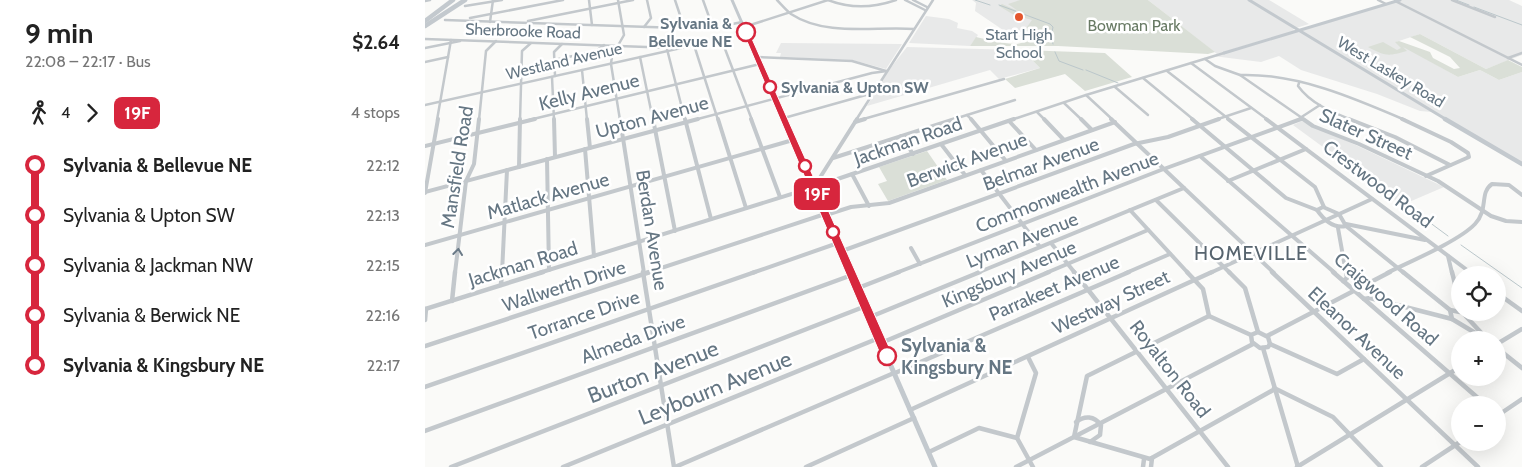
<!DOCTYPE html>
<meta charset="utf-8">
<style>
body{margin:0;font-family:Cabin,sans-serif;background:#f2f2f2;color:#222;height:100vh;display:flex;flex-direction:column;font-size:19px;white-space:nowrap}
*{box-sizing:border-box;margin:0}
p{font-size:16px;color:#767676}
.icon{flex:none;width:28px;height:28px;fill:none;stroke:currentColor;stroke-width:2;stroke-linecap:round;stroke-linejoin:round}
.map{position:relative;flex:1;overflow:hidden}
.details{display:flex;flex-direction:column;background:#fff;width:425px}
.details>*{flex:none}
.badge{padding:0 10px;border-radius:8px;font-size:18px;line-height:32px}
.controls{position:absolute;left:1026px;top:266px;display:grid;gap:10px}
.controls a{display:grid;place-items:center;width:55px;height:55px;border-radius:50%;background:#fff;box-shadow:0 5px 20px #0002;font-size:25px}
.map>.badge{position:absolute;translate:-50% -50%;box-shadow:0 0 0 2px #fff}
.legs{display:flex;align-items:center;gap:8px;height:55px;padding:0 25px;font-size:16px}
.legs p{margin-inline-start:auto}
.summary{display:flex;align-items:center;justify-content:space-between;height:85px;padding:0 25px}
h1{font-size:28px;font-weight:700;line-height:38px}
ul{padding:0 25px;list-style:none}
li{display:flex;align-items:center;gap:18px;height:50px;font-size:19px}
li i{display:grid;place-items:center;width:8px;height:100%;margin:0 6px;background:currentColor}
li i::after{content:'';width:12px;height:12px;margin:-6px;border:4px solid;border-radius:50%;background:#fff}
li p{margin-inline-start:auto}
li:first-child i{background:linear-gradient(#0000 50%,currentColor 0)}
li:last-child i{background:linear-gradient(currentColor 50%,#0000 0)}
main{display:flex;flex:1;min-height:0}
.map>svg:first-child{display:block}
</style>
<main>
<section class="details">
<div class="summary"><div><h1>9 min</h1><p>22:08 – 22:17 · Bus</p></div><b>$2.64</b></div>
<div class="legs"><svg class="icon" aria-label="walk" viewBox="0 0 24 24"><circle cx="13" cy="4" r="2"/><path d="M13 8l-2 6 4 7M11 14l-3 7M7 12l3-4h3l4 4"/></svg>4<svg class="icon" aria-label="forward" viewBox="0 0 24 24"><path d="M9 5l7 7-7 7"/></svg><b class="badge" style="background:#d7263d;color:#fff">19F</b><p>4 stops</p></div>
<ul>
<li><i style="color:#d7263d"></i><b>Sylvania &amp; Bellevue NE</b><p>22:12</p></li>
<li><i style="color:#d7263d"></i><span>Sylvania &amp; Upton SW</span><p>22:13</p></li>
<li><i style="color:#d7263d"></i><span>Sylvania &amp; Jackman NW</span><p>22:15</p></li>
<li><i style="color:#d7263d"></i><span>Sylvania &amp; Berwick NE</span><p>22:16</p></li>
<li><i style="color:#d7263d"></i><b>Sylvania &amp; Kingsbury NE</b><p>22:17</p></li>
</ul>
</section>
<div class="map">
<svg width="1097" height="467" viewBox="0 0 1097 467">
<rect width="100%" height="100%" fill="#fafaf8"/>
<g fill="#e8e9e9">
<polygon points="547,0 640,0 632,42 595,32 578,30 550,11 551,3"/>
<polygon points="723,0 844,0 884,24 868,29 870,31 975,0 1084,0 1097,6 1097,55 1061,69 995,34 971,42 1033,77 1055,70 1074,80 1097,72 1097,164 1007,112 995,111 952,94 876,70 854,56 836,62 788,56 855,35 792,54"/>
<polygon points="501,16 524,19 533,23 532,28 547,31 553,35 545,46 484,43"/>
<polygon points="356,43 477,44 461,69 427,60 355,57 356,53 351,53"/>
<polygon points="482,47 597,50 615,68 574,79 565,70 442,106 464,70"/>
<polygon points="877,121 935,147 1019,187 977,205 868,125"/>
</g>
<g fill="#dadfd7">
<path d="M595,0h128l67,52 -7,2 -150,-8h-88l6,-9c14,3 27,7 41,7 6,-1 9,-3 16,-3v-7l-9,-3 8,-11 -18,-5 -15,-9 3,-2 16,7 -10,-7z"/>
<path d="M995,34l66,35 22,-9 14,7v5l-23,8 -19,-10 -22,7 -55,-30 4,4c-19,5 -20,6 -39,-4l15,-5 14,8 4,-2 -6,-6 4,-1 31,11 3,6 21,11 6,-1 -10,-11 -40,-20z"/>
<polygon points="597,50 680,53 707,77 660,91 640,74 590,88 580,79 615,68"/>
<polygon points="502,151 522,180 463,201 453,184 462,181 454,167"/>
</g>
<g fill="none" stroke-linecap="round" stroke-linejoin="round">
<g stroke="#bbc7cb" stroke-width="1">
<polyline points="550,0 565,5"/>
<polyline points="1031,0 1044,5"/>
<polyline points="574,5 625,24 628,27 626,37 628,44"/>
<polyline points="1049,7 1097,25"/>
<polyline points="630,52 634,61 658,70"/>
<polyline points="661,70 693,83"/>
<polyline points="981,205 1023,236"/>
<polyline points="1036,245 1097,288"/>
</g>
<g stroke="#c3c8cc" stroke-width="2.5">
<polyline points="164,0 167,25"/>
<polyline points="193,0 199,35 187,56 186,64 195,120"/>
<polyline points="278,0 288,28"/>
<path d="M352,0c4,4 9,10 14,14 35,23 84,12 123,15"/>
<path d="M403,0c23,9 45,8 68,0"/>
<polyline points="480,0 500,10"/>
<polyline points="488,0 502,7"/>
<polyline points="953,0 961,4"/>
<polyline points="1027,0 1070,17"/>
<polyline points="0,1 5,0"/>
<polyline points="970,1 1097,65"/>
<polyline points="40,6 77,0"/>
<polyline points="45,18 138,0"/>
<polyline points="20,20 284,29 317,22"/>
<polyline points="103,21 208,0"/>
<polyline points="65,22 68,0"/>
<polyline points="219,27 226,18 222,0"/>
<polyline points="319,27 403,0"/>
<polyline points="249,28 256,18 250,0"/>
<polyline points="0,39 249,48"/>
<polyline points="297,41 327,120"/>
<polyline points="269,45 293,120"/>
<polyline points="0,48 35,41"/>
<polyline points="242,49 260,120"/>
<polyline points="215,57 228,120"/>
<polyline points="332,57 427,61 461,71"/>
<polyline points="1083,58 1097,53"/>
<polyline points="780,59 790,66 815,75 880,120"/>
<polyline points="129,60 171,51 179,45"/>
<polyline points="0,62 23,57"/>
<polyline points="766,63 843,120"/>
<polyline points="157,70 162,120"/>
<polyline points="742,71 805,120"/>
<path d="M815,75c56,-2 114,23 165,45"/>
<polyline points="130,76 129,52 137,44"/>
<polyline points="127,77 129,120"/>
<polyline points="718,78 769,120"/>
<path d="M874,83l-1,3c13,18 34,26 54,34"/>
<polyline points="690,87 723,115"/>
<polyline points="661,95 688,120"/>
<polyline points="639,103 657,120"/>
<polyline points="0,105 283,42"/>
<polyline points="612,112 620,120"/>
<polyline points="542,115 547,120"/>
<polyline points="359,118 448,93"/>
<polyline points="875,118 895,105"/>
<polyline points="12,120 26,40"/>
<polyline points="54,120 61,51 71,41"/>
<polyline points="95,120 97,51 106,43"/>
<polyline points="104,120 335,64"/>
<polyline points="269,120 447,73 462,71"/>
<polyline points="431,120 508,0"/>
<polyline points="435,120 579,79"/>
<polyline points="526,120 590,100"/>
<polyline points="586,120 661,95 799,53"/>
<polyline points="790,120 826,108"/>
<polyline points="873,120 877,119"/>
</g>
<g stroke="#c3c8cc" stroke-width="4">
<polyline points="129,119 130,157"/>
<polyline points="162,119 165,148"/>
<polyline points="195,119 219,273"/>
<polyline points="228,119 250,231"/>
<polyline points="260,119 286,219"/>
<polyline points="293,119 321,208"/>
<polyline points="326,119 355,197"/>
<polyline points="546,119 581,161"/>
<polyline points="619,119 639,140"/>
<polyline points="656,119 667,130"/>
<polyline points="686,119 849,273"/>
<polyline points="767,119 861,198 892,210"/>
<polyline points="803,119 890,187 899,207"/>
<polyline points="841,119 1046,273"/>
<polyline points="878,119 888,126 934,144 1013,181 1066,216 1081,221 1097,222"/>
<polyline points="924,119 970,137 1025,165"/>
<polyline points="977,119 1026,142 1043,153 1044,157 1001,176"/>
<polyline points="584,121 611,150"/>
<polyline points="430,122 440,119"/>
<polyline points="476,136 488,154"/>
<polyline points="516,144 540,175"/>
<polyline points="0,146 110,119"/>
<polyline points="160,149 169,256"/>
<polyline points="775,156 910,273"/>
<polyline points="408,158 530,119"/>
<polyline points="122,159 124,270"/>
<polyline points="94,167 95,119"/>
<polyline points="556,170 615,247"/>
<polyline points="427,174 444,206"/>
<polyline points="803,181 881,149"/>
<polyline points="389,187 432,119"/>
<polyline points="0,192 273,119"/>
<polyline points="0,193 13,119"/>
<polyline points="731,200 805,273"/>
<path d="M898,207l16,7 7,12c-13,3 -22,-6 -29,-16z"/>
<polyline points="705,210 763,273"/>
<polyline points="401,215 426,207 464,203 690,122"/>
<polyline points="921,224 1000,240"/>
<polyline points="921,226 979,273"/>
<polyline points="913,228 921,273"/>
<polyline points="626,243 650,273"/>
<polyline points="0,245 368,140"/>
<polyline points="486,248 495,264"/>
<polyline points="417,251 709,144 743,137 794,119"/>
<polyline points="1023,256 1027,273"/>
<polyline points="30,273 41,181 49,164 54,119"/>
<polyline points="77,273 82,170"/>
<polyline points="114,273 389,187 589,119"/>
<polyline points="221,273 400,214"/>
<polyline points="327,273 413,243"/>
<polyline points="471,273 736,170 876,119"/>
<polyline points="552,273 759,188"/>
<polyline points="621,273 723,230"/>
<polyline points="701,273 745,254"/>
<polyline points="785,273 947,199"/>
<path d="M962,273c22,-11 72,-32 88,-49 14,-15 4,-31 17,-40l17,1 13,10"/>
</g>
<g stroke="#c3c8cc" stroke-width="4.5">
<polyline points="218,272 249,467"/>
<polyline points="649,272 803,467"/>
<polyline points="762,272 778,289 784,316"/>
<polyline points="804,272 820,288 833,332"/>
<polyline points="847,272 1053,467"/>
<polyline points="908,272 1061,405"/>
<polyline points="978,272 1025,310 1035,312"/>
<polyline points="1027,272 1035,304"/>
<polyline points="1045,272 1049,275"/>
<polyline points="918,281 922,278 921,272"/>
<polyline points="76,285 77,272"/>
<polyline points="433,288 474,272"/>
<polyline points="1072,293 1097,311"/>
<polyline points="939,299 945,298 1027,319"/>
<polyline points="27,301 30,272"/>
<polyline points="0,309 118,272"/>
<polyline points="1025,310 1027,319 1062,340"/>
<polyline points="1037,312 1061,338"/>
<polyline points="784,316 662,376 649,437 725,459 850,389"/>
<polyline points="784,316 826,335"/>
<polyline points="445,317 555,272"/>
<polyline points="0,320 1,309"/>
<polygon points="833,332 843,337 845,344 843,347 835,348 827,342 826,335"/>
<polyline points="842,336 965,272"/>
<polyline points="456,343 624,272"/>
<polyline points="845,344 912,374 939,359"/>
<polyline points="1072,344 1097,329"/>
<polyline points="0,346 225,272"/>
<polyline points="838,348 873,467"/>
<polyline points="1072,348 1097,368"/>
<polyline points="603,357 611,373 592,438 608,467"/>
<polyline points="470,373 704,272"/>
<polyline points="0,387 330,272"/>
<polyline points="849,388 908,417 956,467"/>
<polyline points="485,410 787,272"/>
<polyline points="1072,416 1097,399"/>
<path d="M651,422c9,-7 18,-6 25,3l-1,10 -10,7"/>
<polyline points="0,431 427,275"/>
<polyline points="504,452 554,428 592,438"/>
<polyline points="26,467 441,306"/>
<polyline points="138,467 454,338"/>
<polyline points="250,467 469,373"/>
<polyline points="381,467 489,418"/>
<polyline points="591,467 828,344"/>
<polyline points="718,467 719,459"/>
<polyline points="726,467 727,458"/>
<polyline points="872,467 1035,367"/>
<polyline points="997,467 1035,442"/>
</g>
<g stroke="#c3c9ce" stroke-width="3">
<polyline points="307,0 359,120"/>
<polyline points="824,0 1022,120"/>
<polyline points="799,53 975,0"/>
</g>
<g stroke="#c3c9ce" stroke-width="4.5">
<polyline points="359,119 426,273"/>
<polyline points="1020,119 1097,164"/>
</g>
<polyline stroke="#c3c9ce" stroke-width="5" points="425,272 510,467"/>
<g stroke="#c3c9ce" stroke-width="4.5">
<polyline points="0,21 28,0"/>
<polyline points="0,26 40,0"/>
</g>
</g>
<defs><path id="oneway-chevron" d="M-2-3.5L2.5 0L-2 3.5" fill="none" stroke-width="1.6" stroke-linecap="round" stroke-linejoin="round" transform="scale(1.25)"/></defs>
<use stroke="#6a7a87" href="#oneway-chevron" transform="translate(33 252) rotate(-83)"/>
<polygon fill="#d7263d" stroke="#fff" points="321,30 324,32 468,356 466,360 458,360 456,356 318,32"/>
<circle fill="#e4572e" stroke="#fff" stroke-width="2" cx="594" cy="17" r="5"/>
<g fill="#fff" stroke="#d7263d" stroke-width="2.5">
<circle cx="321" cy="32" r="9"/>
<circle cx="345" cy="87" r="6"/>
<circle cx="380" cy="166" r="6"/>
<circle cx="408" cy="232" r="6"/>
<circle cx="462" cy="356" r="9"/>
</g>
<g text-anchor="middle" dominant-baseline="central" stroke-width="5" stroke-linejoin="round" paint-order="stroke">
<g font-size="16" font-weight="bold" fill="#657683" stroke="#fff" text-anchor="end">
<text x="307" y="23">Sylvania &amp;<tspan x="307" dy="18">Bellevue NE</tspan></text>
<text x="356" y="87" text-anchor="start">Sylvania &amp; Upton SW</text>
</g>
<g font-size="16" fill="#687a64" stroke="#fff">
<text x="709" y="25">Bowman Park</text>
</g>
<g font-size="16" fill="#657683" stroke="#fff">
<text transform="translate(98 31) rotate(2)">Sherbrooke Road</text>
<text transform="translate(139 61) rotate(-13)">Westland Avenue</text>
<text transform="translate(966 72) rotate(31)">West Laskey Road</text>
</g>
<g font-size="16" fill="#657683" stroke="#fff">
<text x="594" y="34">Start High<tspan x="594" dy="18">School</tspan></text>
</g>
<g font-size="19" fill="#657683" stroke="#fff">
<text transform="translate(164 92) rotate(-14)">Kelly Avenue</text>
<text transform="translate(227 117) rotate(-15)">Upton Avenue</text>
<text transform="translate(941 134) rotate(24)">Slater Street</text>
<text transform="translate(483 141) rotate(-19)">Jackman Road</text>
<text transform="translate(542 160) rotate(-20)">Berwick Avenue</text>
<text transform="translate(616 164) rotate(-20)">Belmar Avenue</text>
<text transform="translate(32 167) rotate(-81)">Mansfield Road</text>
<text transform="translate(953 184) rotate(37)">Crestwood Road</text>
<text transform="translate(642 192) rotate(-21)">Commonwealth Avenue</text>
<text transform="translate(123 196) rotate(-16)">Matlack Avenue</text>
<text transform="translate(227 230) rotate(81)">Berdan Avenue</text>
<text transform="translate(597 240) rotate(-22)">Lyman Avenue</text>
<text transform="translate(98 264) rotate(-17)">Jackman Road</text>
<text transform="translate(584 274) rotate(-23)">Kingsbury Avenue</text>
<text transform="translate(139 286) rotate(-18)">Wallwerth Drive</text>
<text transform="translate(629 288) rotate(-23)">Parrakeet Avenue</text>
<text transform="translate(961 299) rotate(41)">Craigwood Road</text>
<text transform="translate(686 302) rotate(-25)">Westway Street</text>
<text transform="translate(159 315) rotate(-19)">Torrance Drive</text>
<text transform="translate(932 333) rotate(43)">Eleanor Avenue</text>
<text transform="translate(208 339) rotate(-20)">Almeda Drive</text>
<text transform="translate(745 369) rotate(52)">Royalton Road</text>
</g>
<g font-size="19" font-weight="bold" fill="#657683" stroke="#fff" text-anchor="start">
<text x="476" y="345">Sylvania &amp;<tspan x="476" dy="22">Kingsbury NE</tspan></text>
</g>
<g font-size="20" letter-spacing="1" fill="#57646e" stroke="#fff">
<text x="826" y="253">HOMEVILLE</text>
</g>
<g font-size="22" fill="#657683" stroke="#fff">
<text transform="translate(228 372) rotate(-21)">Burton Avenue</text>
<text transform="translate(290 388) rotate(-22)">Leybourn Avenue</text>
</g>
</g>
</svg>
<div class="controls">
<a><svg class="icon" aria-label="locate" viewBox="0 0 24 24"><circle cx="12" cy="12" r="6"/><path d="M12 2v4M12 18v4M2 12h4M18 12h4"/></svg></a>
<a>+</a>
<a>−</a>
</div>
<b class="badge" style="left:392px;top:194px;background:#d7263d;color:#fff">19F</b>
</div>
</main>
